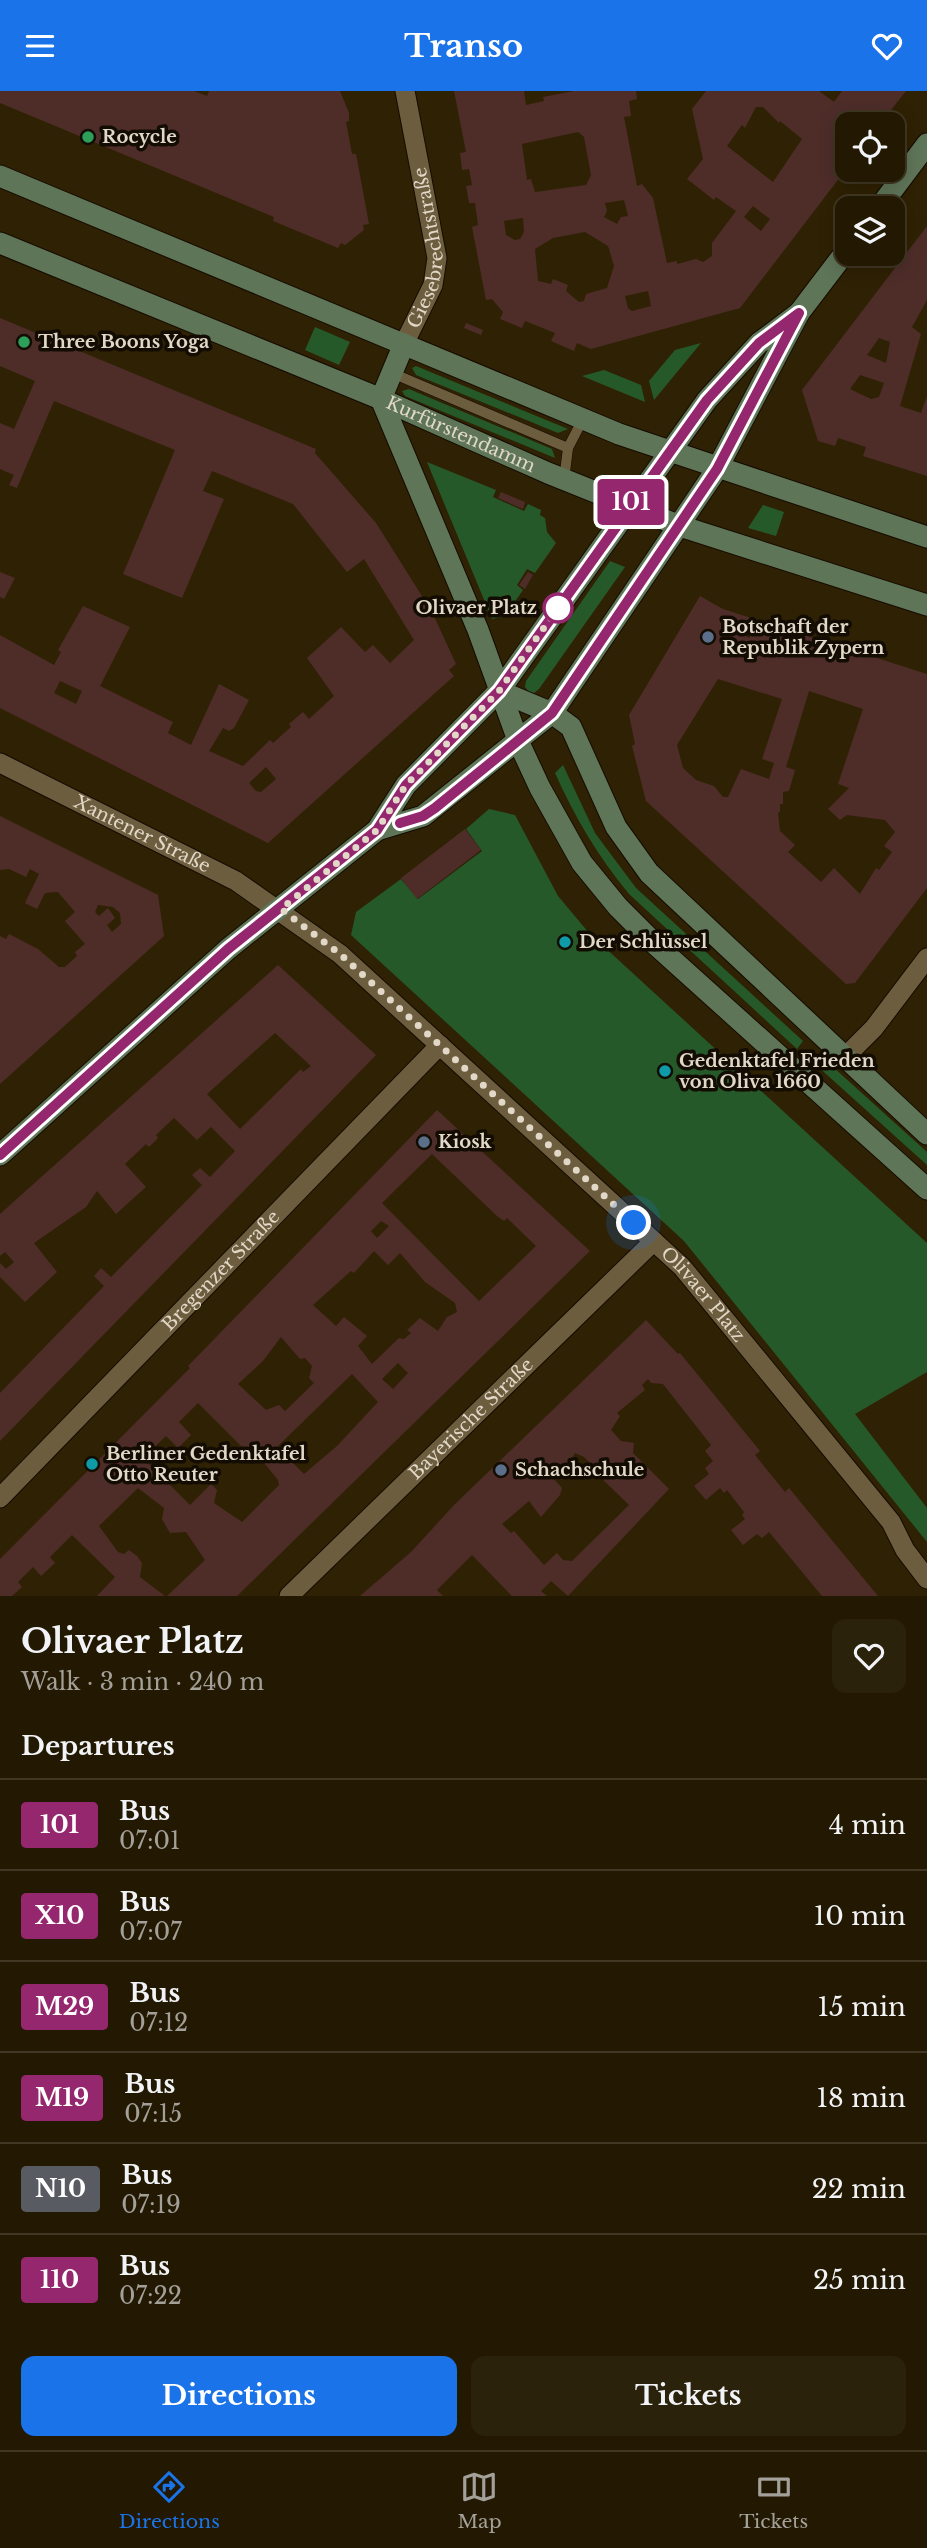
<!DOCTYPE html>
<meta charset="utf-8">
<style>
body{margin:0;font-family:"Libre Baskerville",serif;background:#2b220c;color:#f1f3f6;height:100vh;display:flex;flex-direction:column;font-size:26px;white-space:nowrap}
*{box-sizing:border-box;margin:0}
p{font-size:23px;color:#a3a099}
.icon{flex:none;width:38px;height:38px;fill:none;stroke:currentColor;stroke-width:2;stroke-linecap:round;stroke-linejoin:round}
.map{position:relative;height:1505px;overflow:hidden}
.drawer{display:flex;flex-direction:column;background:#231902;flex:1}
.drawer>*{flex:none}
.badge{padding:0 14px;border-radius:5px;font-size:24px;line-height:46px}
.tools{position:absolute;left:835px;top:21px;display:grid;gap:14px}
.tools a{display:grid;place-items:center;width:70px;height:70px;border-radius:14px;background:#231902;box-shadow:0 4px 18px #0003,0 0 0 2px #403824;font-size:35px}
.you{position:absolute;width:35px;height:35px;margin:-18px;border:5px solid #fff;border-radius:50%;background:#1a73e8;box-shadow:0 0 0 10px #1a73e833}
.map>.badge{position:absolute;translate:-50% -50%;box-shadow:0 0 0 4px #fff}
h2{padding:0 21px;font-size:26px;line-height:63px}
.round{display:grid;place-items:center;flex:none;width:74px;height:74px;border-radius:14px;background:#2b220c}
.head{display:flex;align-items:center;justify-content:space-between;height:119px;padding:0 21px}
h1{font-size:33px;font-weight:700;line-height:52px}
.primary-button{display:flex;gap:14px;margin-top:auto;padding:14px 21px}
.primary-button a{flex:1;height:80px;border-radius:14px;background:#1a73e8;color:#fff;font-size:28px;font-weight:700;line-height:80px;text-align:center}
.primary-button a+a{background:#2b220c;color:#f1f3f6}
ul{padding:0;list-style:none}
li{display:flex;align-items:center;gap:21px;height:91px;padding:0 21px;border-top:2px solid #403824}
li div{flex:1}
li b{display:block;font-size:26px}
li em{font-style:normal}
li .badge{min-width:77px;font-weight:700;text-align:center}
header{display:flex;justify-content:space-between;align-items:center;height:91px;padding:0 21px;background:#1a73e8;color:#fff;font-size:32px;font-weight:700}
.dock{display:flex;justify-content:space-around;align-items:center;height:98px;border-top:2px solid #403824;background:#231902;font-size:19px;color:#a3a099}
.dock a{display:grid;justify-items:center;gap:4px}
.dock .on{color:#1a73e8}
.map>svg:first-child{display:block}
</style>
<header><svg class="icon" aria-label="menu" viewBox="0 0 24 24"><path d="M4 6h16M4 12h16M4 18h16"/></svg>Transo<svg class="icon" aria-label="heart" viewBox="0 0 24 24"><path d="M12 20l-8-8c-3-5 5-10 8-4 3-6 11-1 8 4z"/></svg></header>
<div class="map">
<svg width="927" height="1505" viewBox="0 0 927 1505">
<rect width="100%" height="100%" fill="#2f2103"/>
<g fill="#26592a">
<polygon points="315,236 350,251 339,274 305,259"/>
<polygon points="701,252 654,309 649,290 675,259"/>
<polygon points="416,275 568,338 558,342 416,284 412,277"/>
<polygon points="604,279 641,294 645,311 582,285"/>
<polygon points="409,298 552,358 555,367 405,305 402,300"/>
<polygon points="427,371 496,399 493,406 524,420 528,413 541,419 540,424 545,427 547,441 556,452 535,482 527,478 517,494 523,499 505,525 492,528"/>
<polygon points="763,414 784,421 776,445 748,437"/>
<polygon points="610,470 625,476 539,598 534,602 529,601 525,596 526,590"/>
<path d="M563,674l32,68 41,55 167,153 -6,8 -168,-155c-31,-38 -54,-76 -74,-121z"/>
<polygon points="489,718 515,724 558,805 589,842 927,1152 927,1281 855,1323 927,1417 927,1451 684,1150 351,844 356,821 401,788 418,808 482,760 466,738"/>
<polygon points="822,966 927,1061 927,1074 815,973"/>
</g>
<g fill="#4e2d29" fill-rule="evenodd">
<polygon points="0,0 194,0 207,5 209,0 340,0 349,22 349,30 346,31 352,63 356,63 369,133 363,134 364,139 345,154 341,152 338,157 273,130 274,126 0,12"/>
<path d="M454,0h70l2,14 18,-4 -1,-4 31,-6h62l1,8 -8,2 2,15 -7,1 13,69 5,-2 11,14 14,65 10,-2v3l19,-5 7,3 9,-6v-13l24,-32 -20,-14 -2,3 -27,-21 16,-20 -11,-50 14,-18h113l15,11 8,-11h64l-26,33h-33v44l-107,140 -149,41 -14,-6 -3,8 -23,-10 4,-8 -30,-12 -3,7 -22,-9 3,-7 -11,-13 -6,1 -14,-73 6,-2 -3,-22h-6l-3,-17 6,-1 -3,-16 -7,1 -2,-17 6,-1zM756,16h7l16,16 1,-2 22,18 -29,43 -46,-36 15,-21 3,3zM578,41l6,5 7,38 -5,10 -51,7 -4,-13 -4,1 -5,-36zM624,109l4,16 -7,1 -4,7 -13,-7 3,-6 -2,-8zM753,115l17,13 -9,12 -17,-14zM523,127l1,14 -4,7 -5,1 -9,-5 -2,-14zM585,141l23,14 6,20 -7,22 -21,6 -2,7 -5,1 -13,-11 2,-6 -15,-6 -2,5 -13,-3 -3,-32 18,-11zM648,200l3,15 -19,5 -4,-3 -3,-12z"/>
<path d="M927,135v74l-15,27 9,7 -21,72 21,7 6,-17v80l-64,-20 3,-9 -28,-9 -3,8 -17,-5 -16,-51zM879,247l11,4 -4,21 -19,-8zM860,284l24,8 -5,14 -8,2 -21,-10z"/>
<path d="M0,227l316,131 -1,4 61,70 56,89 24,52 -7,6 5,6 -186,167 -268,-135v-73l54,30 7,-13 -3,-2 25,-44 47,21 -30,59 73,36 -5,11 23,12 28,-61 30,16 -15,28 -5,3 -6,-3 -14,23 34,15 27,-26 3,3 18,-16 -2,-3 14,-12 6,7 25,-23 -27,-38 34,-31 24,25 8,-7 17,18 24,-23 -50,-81 -17,13 -54,-68 -81,-33 -9,20 21,8 -42,99 -59,-24 52,-124 -121,-49 -37,87 -8,-3 5,-10 -14,-6v-46l14,6 21,-48 -35,-15zM60,590l22,10 -6,13 -22,-11zM266,676l10,12 -15,13 -5,-1 -7,-8z"/>
<polygon points="466,232 483,239 481,244 464,237"/>
<polygon points="501,401 525,411 523,418 498,407"/>
<polygon points="0,481 15,487 4,508 0,506"/>
<polygon points="528,481 533,484 525,498 519,494"/>
<path d="M700,505l23,13 28,9 -10,15 8,5 12,-17 166,53v214l-72,95 -9,1 -200,-183 -14,-55 3,-2 -6,-29zM718,588l64,20 -20,60 12,4 -5,16 -28,-10 -13,28h-5l-9,-11 -18,-6 -13,-12 -6,-23zM809,600l54,18 -25,75 11,4 -21,21 12,11 7,-5 38,5 10,12 -11,14 8,6 -13,18 -3,-2 -16,26 -26,-26 -13,14 -33,-30 7,-7 -15,-14 -2,-18 2,-1v-8h3v-12l6,-1 6,-21 -9,-3z"/>
<path d="M0,725l158,79 6,41 -164,148v-148l6,3 3,-5 29,15 21,18h6l12,-11 -2,-4 10,-8 -20,-23 10,-9 -17,-20 -13,1 -8,16 -12,-6 14,-29 -9,-5 -4,8 -17,-8 -9,1zM98,814l15,2 7,6 1,11 -9,8 -5,-7 8,-7 -7,-10 -9,8 -4,-4z"/>
<polygon points="465,738 481,759 417,808 401,787"/>
<path d="M278,874l98,90 -376,386v-48l104,-107 -10,-10 7,-8 10,9 91,-92 -10,-10 8,-7 10,9 25,-26 -24,-24 -14,13 -23,-22 -18,17 2,3 -9,9 -3,-3 -21,20 21,23 -30,27 -19,-23 -11,16 -52,36 23,29 -32,30 -25,-25v-14l6,6 8,-7 -9,-10 -5,4v-42zM275,942l36,33 -8,6 -2,-3 -61,60 -33,-35z"/>
<path d="M437,1019l153,141 -353,345h-70l38,-36 -19,-28 -16,1 -8,-14 2,-11 -26,-20 -39,38 19,26 6,2 5,-4 8,6 5,7 -2,14 25,19h-68l18,-19 -43,-42 -22,22 5,6 -14,13 -8,-9 -15,15 4,5 -10,9h-12v-37l190,-191 -2,-2zM432,1063l65,62 7,5 3,-3 29,28 -57,55 -97,-98zM381,1130l8,5 -12,12 -6,-7zM374,1160l14,14 12,-12 25,29 30,21 2,9 -10,5 -9,14 -18,-13 -13,12 4,3 -7,6 -5,-1 -27,26 -14,-18 9,-10 -23,-19 -8,9 -23,-21 38,-34 3,2zM281,1246l19,22 5,-1 7,8 -3,12 5,5 -29,28 -6,-6 -13,5 -28,-26 25,-23zM398,1272l10,10 -15,16 -11,-10zM352,1283l26,28 -41,44 -33,28 -27,-27zM198,1312l47,47 -4,4 5,6 15,-1 17,21 1,5 -37,37 -28,-19 3,-13 -6,-6 -21,21 -47,-47 23,-22 12,12 13,-13 -12,-13z"/>
<path d="M646,1229l32,34 2,-1 80,98 -5,4 30,37 4,-4 89,108h-56l-53,-64 -7,6 -5,-4 -14,11 -12,-15 14,-11 -3,-4 2,-3 -17,-22 -3,3 -4,-5 -14,12 -12,-14 15,-12 -4,-6 8,-7 -8,-10 6,-6 -48,-61 -12,-1 -3,-4 -6,6 3,5 -28,23 3,3 -9,14 10,11 13,2 -1,10 36,36 -101,107 -17,-15 -10,10 6,5h-35l-40,-41 -35,35 6,6h-83l51,-44 44,-48zM575,1362l9,4 13,13 -2,2 34,33 -57,56 -9,-1 -6,-7 -13,12 -30,-34 -3,2 -9,-9 27,-23 12,16 19,-22 2,-7 -9,-10 8,-10 5,1z"/>
</g>
<g fill="none" stroke-linecap="round" stroke-linejoin="round">
<defs>
<g id="lane">
<polyline points="392,282 568,357 564,389"/>
<polyline points="568,357 583,328"/>
</g>
<g id="street">
<path id="s1" d="M404,253l29,-59 4,-27 -32,-167"/>
<path id="s2" d="M0,672l236,118 104,73 342,313 209,255 14,28 22,29"/>
<polyline points="844,967 874,937 927,867"/>
<path id="s3" d="M0,1407l440,-453"/>
<path id="s4" d="M289,1505l365,-355"/>
</g>
<g id="secondary">
<polyline points="0,85 619,343 927,446"/>
<polyline points="879,117 927,53"/>
<path id="s5" d="M0,152l381,156 167,74 132,53 247,79"/>
<polyline points="381,308 478,539 519,652 540,697 582,772 618,816 657,855 927,1098"/>
<polyline points="381,308 404,253"/>
<polyline points="499,600 552,622 571,636 616,736 649,782 927,1043"/>
<polyline points="377,739 423,725 552,622 717,378 799,222 847,159"/>
<polyline points="0,1064 228,858 377,739 406,694 499,600 707,309 759,252 799,222"/>
</g>
</defs>
<use href="#lane" stroke="#150b00" stroke-width="11"/>
<use href="#street" stroke="#150b00" stroke-width="21"/>
<use href="#secondary" stroke="#150b00" stroke-width="23"/>
<use href="#lane" stroke="#6d5d3f" stroke-width="10"/>
<use href="#street" stroke="#6d5d3f" stroke-width="19"/>
<use href="#secondary" stroke="#5f7558" stroke-width="21"/>
</g>
<g fill="none" stroke-linecap="round" stroke-linejoin="round">
<defs>
<polyline id="line" points="0,1064 228,858 377,739 406,694 499,600 707,309 759,252 799,222 717,378 552,622 435,717 423,725 400,732"/>
</defs>
<use href="#line" stroke="#fff" stroke-width="16"/>
<use href="#line" stroke="#95276e" stroke-width="10"/>
<polyline stroke="#e1d8c8" stroke-width="7" stroke-dasharray="0 12.6" points="558,517 499,600 406,694 377,739 281,818 340,863 634,1132"/>
</g>
<g fill="#2e9e5b" stroke="#120c02" stroke-width="2.5">
<circle cx="88" cy="46" r="7"/>
<circle cx="24" cy="251" r="7"/>
</g>
<circle fill="#fff" stroke="#95276e" stroke-width="3.5" cx="558" cy="517" r="14"/>
<g fill="#5c6f8a" stroke="#120c02" stroke-width="2.5">
<circle cx="708" cy="546" r="7"/>
<circle cx="424" cy="1051" r="7"/>
<circle cx="501" cy="1379" r="7"/>
</g>
<g fill="#0f9aa8" stroke="#120c02" stroke-width="2.5">
<circle cx="565" cy="851" r="7"/>
<circle cx="665" cy="980" r="7"/>
<circle cx="92" cy="1373" r="7"/>
</g>
<g text-anchor="middle" dominant-baseline="central" stroke-width="7" stroke-linejoin="round" paint-order="stroke">
<g font-size="18" font-weight="bold" fill="#e1d8c8" stroke="#120c02" text-anchor="start">
<text x="102" y="46">Rocycle</text>
<text x="38" y="251">Three Boons Yoga</text>
<text x="722" y="536">Botschaft der<tspan x="722" dy="21">Republik Zypern</tspan></text>
<text x="579" y="851">Der Schlüssel</text>
<text x="679" y="970">Gedenktafel Frieden<tspan x="679" dy="21">von Oliva 1660</tspan></text>
<text x="438" y="1051">Kiosk</text>
<text x="106" y="1363">Berliner Gedenktafel<tspan x="106" dy="21">Otto Reuter</tspan></text>
<text x="515" y="1379">Schachschule</text>
</g>
<g font-size="18" fill="#e1d8c8" stroke="#120c02">
<text stroke="none"><textPath href="#s1" startOffset="102">Giesebrechtstraße</textPath></text>
<text stroke="none"><textPath href="#s5" startOffset="499">Kurfürstendamm</textPath></text>
<text stroke="none"><textPath href="#s2" startOffset="159">Xantener Straße</textPath></text>
<text stroke="none"><textPath href="#s3" startOffset="317">Bregenzer Straße</textPath></text>
<text stroke="none"><textPath href="#s2" startOffset="889">Olivaer Platz</textPath></text>
<text stroke="none"><textPath href="#s4" startOffset="254">Bayerische Straße</textPath></text>
</g>
<g font-size="18" font-weight="bold" fill="#e1d8c8" stroke="#120c02" text-anchor="end">
<text x="537" y="517">Olivaer Platz</text>
</g>
</g>
</svg>
<div class="tools">
<a><svg class="icon" aria-label="locate" viewBox="0 0 24 24"><circle cx="12" cy="12" r="6"/><path d="M12 2v4M12 18v4M2 12h4M18 12h4"/></svg></a>
<a><svg class="icon" aria-label="layers" viewBox="0 0 24 24"><path d="M12 4l9 5-9 5-9-5zM3 14l9 5 9-5"/></svg></a>
</div>
<div class="you" style="left:634px;top:1132px"></div>
<b class="badge" style="left:631px;top:411px;background:#95276e;color:#fff">101</b>
</div>
<section class="drawer">
<div class="head"><div><h1>Olivaer Platz</h1><p>Walk · 3 min · 240 m</p></div><a class="round"><svg class="icon" aria-label="heart" viewBox="0 0 24 24"><path d="M12 20l-8-8c-3-5 5-10 8-4 3-6 11-1 8 4z"/></svg></a></div>
<h2>Departures</h2>
<ul>
<li><span class="badge" style="background:#95276e;color:#fff">101</span><div><b>Bus</b><p>07:01</p></div><em>4 min</em></li>
<li><span class="badge" style="background:#95276e;color:#fff">X10</span><div><b>Bus</b><p>07:07</p></div><em>10 min</em></li>
<li><span class="badge" style="background:#95276e;color:#fff">M29</span><div><b>Bus</b><p>07:12</p></div><em>15 min</em></li>
<li><span class="badge" style="background:#95276e;color:#fff">M19</span><div><b>Bus</b><p>07:15</p></div><em>18 min</em></li>
<li><span class="badge" style="background:#595b62;color:#fff">N10</span><div><b>Bus</b><p>07:19</p></div><em>22 min</em></li>
<li><span class="badge" style="background:#95276e;color:#fff">110</span><div><b>Bus</b><p>07:22</p></div><em>25 min</em></li>
</ul>
<div class="primary-button"><a>Directions</a><a>Tickets</a></div>
</section>
<nav class="dock">
<a class="on"><svg class="icon" aria-label="directions" viewBox="0 0 24 24"><path d="M12 3l9 9-9 9-9-9zM9 14v-3h6M13 9l2 2-2 2"/></svg>Directions</a>
<a><svg class="icon" aria-label="map" viewBox="0 0 24 24"><path d="M3 6l6-2 6 2 6-2v14l-6 2-6-2-6 2zM9 4v14M15 6v14"/></svg>Map</a>
<a><svg class="icon" aria-label="tickets" viewBox="0 0 24 24"><path d="M3 7h18v10H3zM15 7v10"/></svg>Tickets</a>
</nav>
